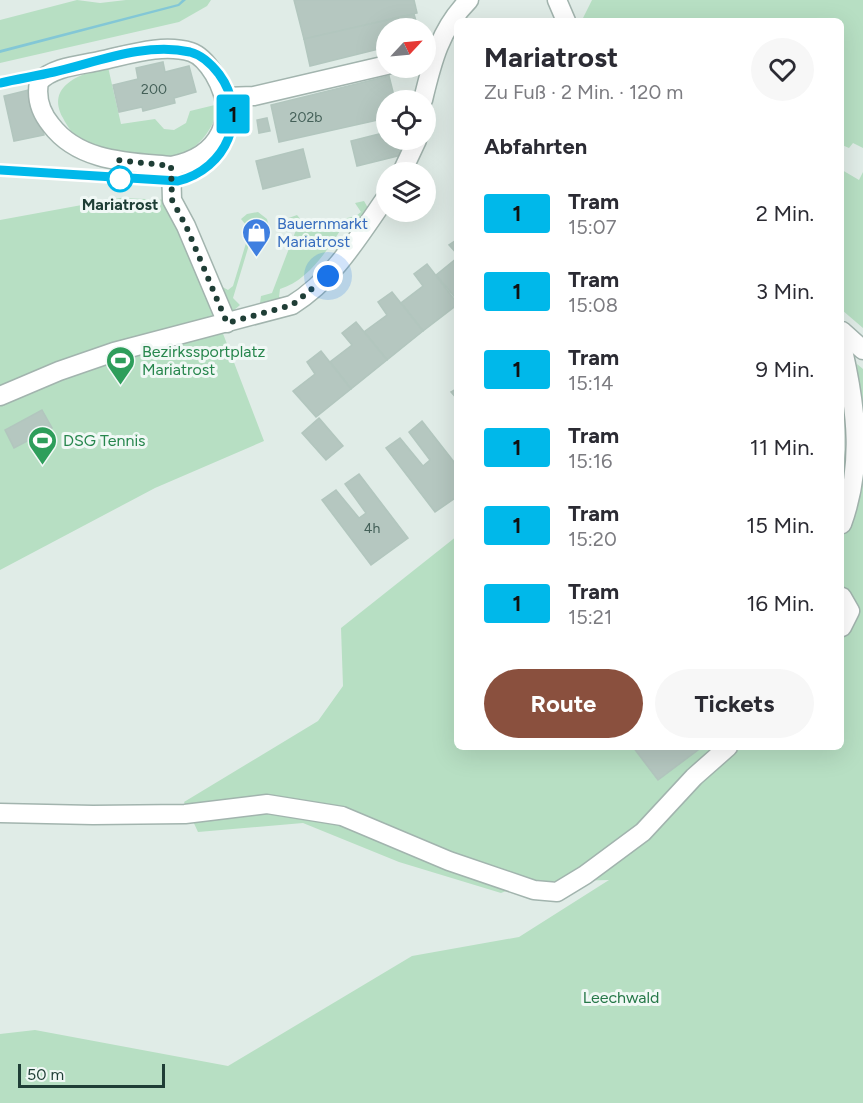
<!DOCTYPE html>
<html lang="de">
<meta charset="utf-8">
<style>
body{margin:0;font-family:Figtree,sans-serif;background:#f7f7f7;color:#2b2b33;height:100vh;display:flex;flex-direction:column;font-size:22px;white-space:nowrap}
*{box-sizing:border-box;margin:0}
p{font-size:20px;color:#7c7c81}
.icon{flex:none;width:33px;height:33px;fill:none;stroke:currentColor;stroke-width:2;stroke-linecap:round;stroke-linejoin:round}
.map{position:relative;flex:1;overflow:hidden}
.sheet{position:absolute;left:454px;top:18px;width:390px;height:732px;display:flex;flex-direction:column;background:#fff;border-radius:9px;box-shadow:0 6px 24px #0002}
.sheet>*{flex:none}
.badge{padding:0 12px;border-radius:4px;font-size:21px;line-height:39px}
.needle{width:39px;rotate:64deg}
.fabs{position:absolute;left:376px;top:18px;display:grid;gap:12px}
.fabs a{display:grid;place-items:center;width:60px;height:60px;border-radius:50%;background:#fff;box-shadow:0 6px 24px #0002;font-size:30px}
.scale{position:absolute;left:18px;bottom:15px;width:147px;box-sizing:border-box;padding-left:6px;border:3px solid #1f3e36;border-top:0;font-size:16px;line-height:21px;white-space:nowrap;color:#1f3e36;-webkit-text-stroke:4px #f0f8f5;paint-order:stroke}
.you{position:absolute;width:30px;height:30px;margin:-15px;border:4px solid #fff;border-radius:50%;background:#1a73e8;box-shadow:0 0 0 9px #1a73e833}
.map>.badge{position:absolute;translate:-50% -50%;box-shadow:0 0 0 3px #fff}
h2{padding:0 30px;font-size:22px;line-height:54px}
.round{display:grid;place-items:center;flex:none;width:63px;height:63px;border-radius:32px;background:#f7f7f7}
.summary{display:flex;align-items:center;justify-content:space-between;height:102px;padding:0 30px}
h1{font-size:28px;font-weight:700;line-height:45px}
.button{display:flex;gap:12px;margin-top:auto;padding:12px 30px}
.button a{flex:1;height:69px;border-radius:36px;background:#8a503e;color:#fff;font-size:24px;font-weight:700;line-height:69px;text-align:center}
.button a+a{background:#f7f7f7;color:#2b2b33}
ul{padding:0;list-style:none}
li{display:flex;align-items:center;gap:18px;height:78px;padding:0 30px}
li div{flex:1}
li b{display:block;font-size:22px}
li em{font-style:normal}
li .badge{min-width:66px;font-weight:700;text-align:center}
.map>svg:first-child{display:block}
</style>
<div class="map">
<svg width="863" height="1103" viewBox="0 0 863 1103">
<rect width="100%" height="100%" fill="#e0ece7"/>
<g fill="#b7dfc3">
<polygon points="77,0 100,3 126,0 211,0 207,6 179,22 0,63 0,20"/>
<polygon points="592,0 863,0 863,148 853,143 849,148 842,145 842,21 589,21 583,18"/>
<path d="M108,67l13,57 34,-5 9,10 10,1 12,-7 4,-12 29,-7c-4,24 -23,51 -50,53 -13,1 -28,-4 -41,-5 -14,-3 -32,-3 -45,-10 -8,-4 -16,-16 -20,-24 -18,-33 19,-45 45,-51z"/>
<polygon points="842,170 859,180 863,172 863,328 842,310"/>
<polygon points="120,198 172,200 264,441 155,488 0,570 0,220"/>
<path d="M364,201l4,7 -8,15 -14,-1c-17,25 -36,58 -66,67l-1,8 9,2 -26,6 -2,-2 1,-7 11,-3 24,-63 -1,-6 -11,1 2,-6 11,-4 10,12 49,-11 5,-4 -6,-9z"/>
<polygon points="258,212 267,219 269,227 261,221 255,225 233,298 240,305 233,311 219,285 228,290 233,286 250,230 241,219 247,214"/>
<polygon points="857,364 863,369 863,1103 0,1103 0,1034 35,1030 228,1066 412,956 519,937 609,880 530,882 501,893 399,862 303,823 198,832 184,802 318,721 343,686 341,628 457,536 458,747 842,747 842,501 861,429"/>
</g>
<polygon fill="#83c7d6" points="182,0 186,0 179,6 0,53 0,50 178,4"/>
<g fill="#b5c7c0" stroke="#b2c6be" stroke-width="1.5">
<polygon points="294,0 414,0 417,13 304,39"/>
<polygon points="414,14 418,28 387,28 387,47 310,66 304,39"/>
<polygon points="163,62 165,72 189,66 196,92 174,98 175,103 143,111 142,107 119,112 113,85 138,79 136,68"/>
<polygon points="389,76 395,100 387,100 387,118 279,142 271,105"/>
<polygon points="33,89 44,135 14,141 4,96"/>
<polygon points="267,118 270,131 259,133 257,120"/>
<polygon points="387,132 387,140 398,140 402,155 357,166 351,141"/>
<polygon points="303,149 310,177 263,189 256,161"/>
<polygon points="458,239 458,255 449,245"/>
<polygon points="457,258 458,258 458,301 436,275"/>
<polygon points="427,264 458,304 423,331 401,303 423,286 414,274"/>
<polygon points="392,292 423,331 387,360 364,332 387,315 378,302"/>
<polygon points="356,322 387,360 351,389 330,362 352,345 342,333"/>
<polygon points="321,351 351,389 316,417 293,391 315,374 307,362"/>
<polygon points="458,388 458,400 451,392"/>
<polygon points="42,410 52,428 14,448 5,430"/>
<polygon points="319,418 343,446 326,460 302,433"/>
<polygon points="422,421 458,467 458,496 435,512 386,448 400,438 423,466 430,460 409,432"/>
<polygon points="843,447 845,466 842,467 842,448"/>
<polygon points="359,474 408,538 371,565 322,500 336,490 359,518 366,513 345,484"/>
<polygon points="633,747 702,747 658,780"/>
</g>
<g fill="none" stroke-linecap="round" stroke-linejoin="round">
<defs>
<g id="minor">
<polyline points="557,0 566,21"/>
<polyline points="224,97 254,96 387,65"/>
<path d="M423,100c9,-38 17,-71 46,-100"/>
<path d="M171,166c-43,-4 -92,-4 -120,-41 -10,-12 -15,-27 -12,-43 13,-15 42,-17 60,-21 29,-6 63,-18 92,-9 9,3 18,14 23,22 26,44 5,83 -43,92l1,34 14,26 41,97"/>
<polyline points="402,172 417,140"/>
<polyline points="842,331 863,350"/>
<path d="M0,396l59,-25 55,-19 178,-47c42,-26 67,-69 95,-109"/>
<path d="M842,524c21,-58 15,-112 1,-174l8,-10"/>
<polyline points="842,597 850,611 842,627"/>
<polyline points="0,813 93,815 185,814 267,804 342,816 449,861 534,890 557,892 585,875 643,832 694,777 728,747"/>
</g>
</defs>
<use href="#minor" stroke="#a2b4ae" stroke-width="21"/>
<use href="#minor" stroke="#fff" stroke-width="18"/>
<path stroke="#597a72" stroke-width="1.5" d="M0,83c18,-4 36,-7 54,-11 42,-9 95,-33 138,-19 12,3 21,13 28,23 30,41 5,93 -42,105l-178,-11"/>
</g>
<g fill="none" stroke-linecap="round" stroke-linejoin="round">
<defs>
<path id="line" d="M0,83c18,-4 36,-7 54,-11 43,-10 91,-30 136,-20 12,3 22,13 29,22 31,42 7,95 -41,107l-178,-11"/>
</defs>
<use href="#line" stroke="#fff" stroke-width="14"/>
<use href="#line" stroke="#00b8ea" stroke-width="9"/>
<polyline stroke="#1f3e36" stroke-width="6" stroke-dasharray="0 10.8" points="120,179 117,160 171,166 172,200 186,226 227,323 292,305 328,276"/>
</g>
<defs>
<symbol id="shop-pin" viewBox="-11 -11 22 30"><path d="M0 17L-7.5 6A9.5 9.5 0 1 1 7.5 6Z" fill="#3f7fe0" stroke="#f0f8f5"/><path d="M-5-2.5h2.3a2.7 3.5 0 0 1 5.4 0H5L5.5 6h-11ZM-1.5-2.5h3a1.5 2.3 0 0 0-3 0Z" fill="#fff"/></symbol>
<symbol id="stadium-pin" viewBox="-11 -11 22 30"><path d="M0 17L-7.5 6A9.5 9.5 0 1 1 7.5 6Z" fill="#2e9e5b" stroke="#f0f8f5"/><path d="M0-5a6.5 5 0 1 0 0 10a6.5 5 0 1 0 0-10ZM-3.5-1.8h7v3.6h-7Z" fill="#fff"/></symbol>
</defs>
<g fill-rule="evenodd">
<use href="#shop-pin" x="240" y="216" width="33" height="45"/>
<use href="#stadium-pin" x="104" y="344" width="33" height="45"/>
<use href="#stadium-pin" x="26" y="424" width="33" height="45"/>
</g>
<circle fill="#fff" stroke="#00b8ea" stroke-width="3" cx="120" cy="179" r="12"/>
<g text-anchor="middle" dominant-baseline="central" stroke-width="6" stroke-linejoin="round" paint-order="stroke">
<g font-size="14" fill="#446058">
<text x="154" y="89">200</text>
<text x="306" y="117">202b</text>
<text x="372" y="528">4h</text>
</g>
<g font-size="16" font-weight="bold" fill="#1f3e36" stroke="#f0f8f5">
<text x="120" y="204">Mariatrost</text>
</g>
<g font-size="16" fill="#366cbe" stroke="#f0f8f5" text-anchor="start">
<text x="277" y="223">Bauernmarkt<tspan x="277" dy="18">Mariatrost</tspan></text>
</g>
<g font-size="16" fill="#27864d" stroke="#f0f8f5" text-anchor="start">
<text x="142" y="351">Bezirkssportplatz<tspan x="142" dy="18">Mariatrost</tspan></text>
<text x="63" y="440">DSG Tennis</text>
</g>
<g font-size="16" fill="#267848" stroke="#f0f8f5">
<text x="621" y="997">Leechwald</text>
</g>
</g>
</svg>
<div class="fabs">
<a><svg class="needle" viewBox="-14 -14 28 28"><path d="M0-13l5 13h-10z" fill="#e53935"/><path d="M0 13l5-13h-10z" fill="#7c7c81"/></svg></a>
<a><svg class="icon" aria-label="locate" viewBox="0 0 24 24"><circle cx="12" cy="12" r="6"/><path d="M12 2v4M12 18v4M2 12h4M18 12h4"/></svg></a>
<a><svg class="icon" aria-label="layers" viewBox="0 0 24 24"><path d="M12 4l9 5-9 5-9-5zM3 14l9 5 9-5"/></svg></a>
</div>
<div class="scale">50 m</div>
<div class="you" style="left:328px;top:276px"></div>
<b class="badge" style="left:233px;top:114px;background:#00b8ea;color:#111">1</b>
<section class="sheet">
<div class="summary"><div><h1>Mariatrost</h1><p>Zu Fuß · 2 Min. · 120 m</p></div><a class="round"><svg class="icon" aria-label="heart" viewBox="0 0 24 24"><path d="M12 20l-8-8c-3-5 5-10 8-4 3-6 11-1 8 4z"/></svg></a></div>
<h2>Abfahrten</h2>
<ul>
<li><span class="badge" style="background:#00b8ea;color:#111">1</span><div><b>Tram</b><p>15:07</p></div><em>2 Min.</em></li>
<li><span class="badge" style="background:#00b8ea;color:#111">1</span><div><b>Tram</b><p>15:08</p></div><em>3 Min.</em></li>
<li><span class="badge" style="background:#00b8ea;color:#111">1</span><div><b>Tram</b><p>15:14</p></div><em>9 Min.</em></li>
<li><span class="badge" style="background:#00b8ea;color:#111">1</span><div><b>Tram</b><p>15:16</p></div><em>11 Min.</em></li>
<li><span class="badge" style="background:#00b8ea;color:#111">1</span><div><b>Tram</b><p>15:20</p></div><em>15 Min.</em></li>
<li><span class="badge" style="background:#00b8ea;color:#111">1</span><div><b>Tram</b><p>15:21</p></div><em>16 Min.</em></li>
</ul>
<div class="button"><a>Route</a><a>Tickets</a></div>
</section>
</div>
